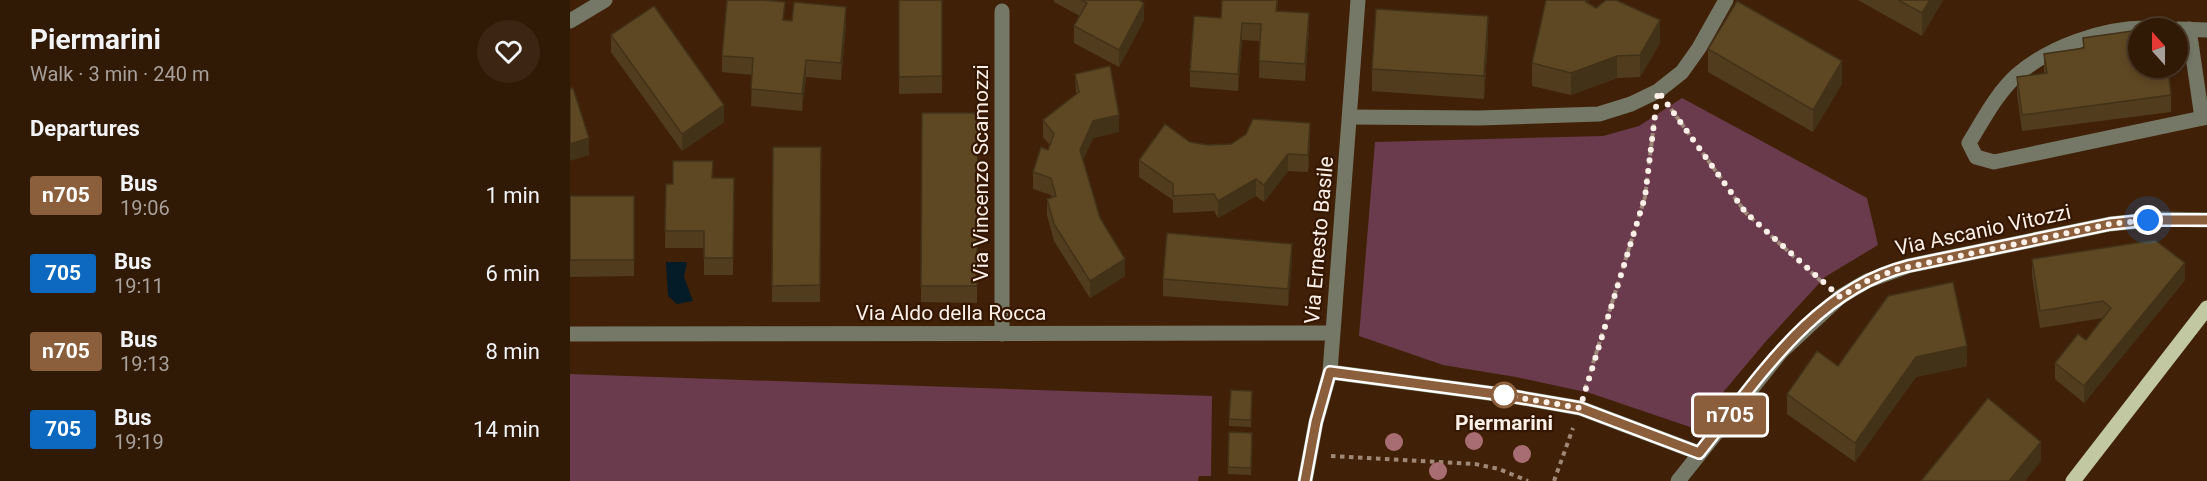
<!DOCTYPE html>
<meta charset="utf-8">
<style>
body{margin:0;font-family:Roboto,sans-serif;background:#3c2613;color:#f1f3f6;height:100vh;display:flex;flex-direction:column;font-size:22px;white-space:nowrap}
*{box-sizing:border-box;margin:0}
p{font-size:20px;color:#a8a09a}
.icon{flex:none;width:33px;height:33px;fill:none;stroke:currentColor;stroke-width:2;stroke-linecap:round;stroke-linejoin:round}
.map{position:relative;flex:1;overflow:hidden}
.panel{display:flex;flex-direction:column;background:#301905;width:570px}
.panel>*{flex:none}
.badge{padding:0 12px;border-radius:4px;font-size:21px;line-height:39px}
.needle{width:39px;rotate:339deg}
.tools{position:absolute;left:1558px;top:18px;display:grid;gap:12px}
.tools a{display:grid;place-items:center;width:60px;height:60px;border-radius:50%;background:#301905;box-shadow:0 3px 9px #0003,0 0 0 2px #4b3827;font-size:30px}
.you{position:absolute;width:30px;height:30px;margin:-15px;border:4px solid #fff;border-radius:50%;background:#1a73e8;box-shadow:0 0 0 9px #1a73e833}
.map>.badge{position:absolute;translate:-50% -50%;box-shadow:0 0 0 3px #fff}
h2{padding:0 30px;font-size:22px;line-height:54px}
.round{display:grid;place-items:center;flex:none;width:63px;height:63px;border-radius:32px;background:#3c2613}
.overview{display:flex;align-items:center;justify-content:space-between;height:102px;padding:0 30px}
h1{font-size:28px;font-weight:700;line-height:45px}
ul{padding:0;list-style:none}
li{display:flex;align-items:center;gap:18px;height:78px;padding:0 30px}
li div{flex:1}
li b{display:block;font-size:22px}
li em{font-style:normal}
li .badge{min-width:66px;font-weight:700;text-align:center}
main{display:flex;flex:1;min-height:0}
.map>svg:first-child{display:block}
</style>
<main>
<section class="panel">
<div class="overview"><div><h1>Piermarini</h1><p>Walk · 3 min · 240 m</p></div><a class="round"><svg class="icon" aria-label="heart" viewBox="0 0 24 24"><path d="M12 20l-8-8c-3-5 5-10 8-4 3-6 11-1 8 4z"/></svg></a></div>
<h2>Departures</h2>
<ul>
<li><span class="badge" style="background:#8b5e3c;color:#fff">n705</span><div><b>Bus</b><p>19:06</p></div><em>1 min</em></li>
<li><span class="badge" style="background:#0c69bf;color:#fff">705</span><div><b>Bus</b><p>19:11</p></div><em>6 min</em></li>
<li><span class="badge" style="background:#8b5e3c;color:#fff">n705</span><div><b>Bus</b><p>19:13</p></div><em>8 min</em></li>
<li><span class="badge" style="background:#0c69bf;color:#fff">705</span><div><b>Bus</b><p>19:19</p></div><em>14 min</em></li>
</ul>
</section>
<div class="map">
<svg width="1637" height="481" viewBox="0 0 1637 481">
<rect width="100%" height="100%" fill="#402107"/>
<g fill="#693b4d">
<polygon points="1112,98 1297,198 1308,245 1255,277 1197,340 1123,428 1020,393 946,377 873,365 789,336 805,142 1033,136 1069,126"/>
<polygon points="0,374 642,396 641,476 629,476 628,481 0,481"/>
</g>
<polygon fill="#041b28" points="96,262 117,262 114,277 123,301 107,304 98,296"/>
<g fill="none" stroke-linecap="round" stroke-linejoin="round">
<g stroke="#9e8877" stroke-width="4" stroke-dasharray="4.5 4.5" stroke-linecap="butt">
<polyline points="1101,109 1176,213 1253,283"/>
<polyline points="1015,389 1075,197 1085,115"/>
<polyline points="761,456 905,464 929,469 958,481"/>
<polyline points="984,481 1003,428"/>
</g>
<g stroke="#757866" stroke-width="15">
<polyline points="0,21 35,0"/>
<path d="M1576,28c-43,0 -97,19 -129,47 -20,18 -34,45 -48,68l7,14 18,5 213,-45"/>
<polyline points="1608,29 1637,30"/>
<polyline points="1619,29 1632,118"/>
<polyline points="780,117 909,118 1029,114 1061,104 1088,91 1112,72 1129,48 1156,0"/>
<polyline points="0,334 762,333"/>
<polyline points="432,334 432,11"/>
<polyline points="760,372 941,396 1010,408 1129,453"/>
<polyline points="735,481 746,422 760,372 788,0"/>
<polyline points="1108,481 1211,352 1270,297 1297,281 1338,266 1540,224 1590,219 1637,220"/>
</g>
<polyline stroke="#c1c8a2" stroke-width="15" points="1503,481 1637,308"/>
</g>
<g fill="#a76d72">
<circle cx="904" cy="441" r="9"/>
<circle cx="824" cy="442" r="9"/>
<circle cx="952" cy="454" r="9"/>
<circle cx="868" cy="471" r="9"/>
</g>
<g fill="#513d1e">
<polygon points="329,0 372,0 372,93 329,94"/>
<polygon points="484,0 569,0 574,20 549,67 504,43 504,26 510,16 484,2"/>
<polygon points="708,0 707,11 739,30 735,81 689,78 690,41 672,40 668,91 620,87 620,71 651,18"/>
<polygon points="1019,0 1018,3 1090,43 1070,77 1047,78 1001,95 962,86 962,63"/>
<polygon points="1288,0 1373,0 1352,36"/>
<polygon points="214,20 276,24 271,80 236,77 232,111 181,106 182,75 152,72 152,56"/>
<polygon points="41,35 154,122 112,151 41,52"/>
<polygon points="1513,38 1601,95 1601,112 1452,131 1447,94 1447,77 1474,74 1474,54 1513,48"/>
<polygon points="918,39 914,99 802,91 802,69"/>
<polygon points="1138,49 1272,84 1243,132 1138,72"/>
<polygon points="505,74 549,132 523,138 513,160 530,218 555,276 520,298 484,241 477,215 477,199 482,197 481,195 463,189 463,172 478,150 480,145 473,137 473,120 506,94"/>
<polygon points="352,113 408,113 407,303 351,302"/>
<polygon points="740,140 738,172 718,171 694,202 686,196 648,218 644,211 603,213 603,200 569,177 569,160 620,142 638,145"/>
<polygon points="203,147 251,147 250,302 202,302"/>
<polygon points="143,178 164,178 163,275 134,275 134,248 95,248 96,184 103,184"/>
<polygon points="0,196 64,196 64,276 0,277"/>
<polygon points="1462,259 1615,280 1514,403 1485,379 1485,363 1516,340 1533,318 1470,328 1462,276"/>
<polygon points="722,260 718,306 593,296 593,279"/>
<polygon points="1268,366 1397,366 1346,377 1285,462 1217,414 1217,394"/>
<polygon points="682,391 681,427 659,426 659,419"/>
<polygon points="659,432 682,433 681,475 658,474"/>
</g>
<g fill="#423218">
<polygon points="1360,0 1373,0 1352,36 1352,13"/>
<polygon points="574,3 574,20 549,67 549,50"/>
<polygon points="276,7 276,24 271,80 271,63"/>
<polygon points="739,13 739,30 735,81 735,64"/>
<polygon points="918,16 918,39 914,99 914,76"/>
<polygon points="1090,20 1090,43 1070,77 1070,55"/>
<polygon points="672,23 672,40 668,91 668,74"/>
<polygon points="1047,56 1047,78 1001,95 1001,73"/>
<polygon points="236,60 236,77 232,111 232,94"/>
<polygon points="1272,61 1272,84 1243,132 1243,110"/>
<polygon points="154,105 154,122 112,151 112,134"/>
<polygon points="549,115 549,132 523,138 510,167 510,150 523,121"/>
<polygon points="740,123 740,140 738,172 738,155"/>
<polygon points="19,138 19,155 0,161 0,144"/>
<polygon points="718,154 718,171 694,202 694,185"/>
<polygon points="686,179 686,196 648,218 648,201"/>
<polygon points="722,244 722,260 718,306 718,289"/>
<polygon points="555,259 555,276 520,298 520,281"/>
<polygon points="1615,263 1615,280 1514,403 1514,386"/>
<polygon points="1397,346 1397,366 1346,377 1285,462 1285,443 1346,357"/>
<polygon points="1471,442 1471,461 1455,481 1439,481"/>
</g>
<g fill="#5e4723" stroke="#423218" stroke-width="1.5">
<polygon points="157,0 194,0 215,2 213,20 222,21 224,2 276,7 271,63 236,60 232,94 181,89 183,58 152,56"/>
<polygon points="329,0 372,0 372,76 329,77"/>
<polygon points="511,0 569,0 574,3 549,50 504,26 517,3"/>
<polygon points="652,0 707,0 706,11 739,13 735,64 689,61 691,24 672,23 668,74 620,71 624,16 651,18"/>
<polygon points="976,0 1016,0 1016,2 1026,8 1036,0 1046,0 1090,20 1070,55 1047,56 1001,73 962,63"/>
<polygon points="1328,0 1360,0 1352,13"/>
<polygon points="1167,1 1272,61 1243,110 1138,49"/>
<polygon points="84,6 154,105 112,134 41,35"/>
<polygon points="806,9 918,16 914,76 802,69"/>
<polygon points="1569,30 1569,68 1598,68 1601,95 1452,115 1447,77 1477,73 1474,54 1514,48 1513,38"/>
<polygon points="540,66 549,115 523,121 510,150 530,218 555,259 520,281 484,224 477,199 486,196 481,178 463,172 471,147 478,150 484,134 473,120 509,92 505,74"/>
<polygon points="3,88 19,138 0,144 0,89"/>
<polygon points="352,113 408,113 407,286 351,286"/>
<polygon points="683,119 740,123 738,155 718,154 694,185 686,179 648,201 644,194 603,196 603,184 569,160 595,124 620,142 638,145 661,144 676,134"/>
<polygon points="203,147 251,147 250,285 202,286"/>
<polygon points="103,161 143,161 142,178 164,178 163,258 134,258 134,231 95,231 96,184 103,184"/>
<rect x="0" y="196" width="64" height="64"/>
<polygon points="597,233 722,244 718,289 593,279"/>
<polygon points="1585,240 1615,263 1514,386 1485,363 1508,334 1516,340 1541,308 1533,301 1470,311 1462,259"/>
<polygon points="1383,282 1397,346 1346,357 1285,443 1217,394 1247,351 1268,366 1318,296"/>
<polygon points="661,390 682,391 681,420 659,419"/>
<polygon points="1418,398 1471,442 1439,481 1351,481"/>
<polygon points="659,432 682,433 681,468 658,467"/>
</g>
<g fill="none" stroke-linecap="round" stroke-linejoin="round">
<defs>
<path id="line" d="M735,481l11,-59 14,-50 181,24 69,12 119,45c57,-71 115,-164 209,-187l202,-42 38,-4h59"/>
</defs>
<use href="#line" stroke="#fff" stroke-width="14"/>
<use href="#line" stroke="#8b5e3c" stroke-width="9"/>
<polyline stroke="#fdf0e8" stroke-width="6" stroke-dasharray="0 10.8" points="934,395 1010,408 1075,197 1088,91 1176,213 1270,297 1297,281 1328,269 1540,224 1578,220"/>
</g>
<circle fill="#fff" stroke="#8b5e3c" stroke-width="3" cx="934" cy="395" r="12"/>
<g text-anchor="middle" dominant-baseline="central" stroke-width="4.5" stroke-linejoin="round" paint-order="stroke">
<g font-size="21" fill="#fdf0e8" stroke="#351700">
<text transform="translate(411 173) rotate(-90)">Via Vincenzo Scamozzi</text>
<text transform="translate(1413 230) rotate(-12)">Via Ascanio Vitozzi</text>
<text transform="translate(749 240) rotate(-85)">Via Ernesto Basile</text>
<text x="381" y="313">Via Aldo della Rocca</text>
</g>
<g font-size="21" font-weight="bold" fill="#fdf0e8" stroke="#351700">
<text x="934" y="423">Piermarini</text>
</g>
</g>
</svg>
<div class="tools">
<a><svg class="needle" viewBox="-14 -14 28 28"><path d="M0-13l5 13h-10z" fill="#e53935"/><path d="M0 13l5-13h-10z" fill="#a8a09a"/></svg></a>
</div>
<div class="you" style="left:1578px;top:220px"></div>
<b class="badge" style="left:1160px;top:415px;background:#8b5e3c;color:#fff">n705</b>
</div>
</main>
